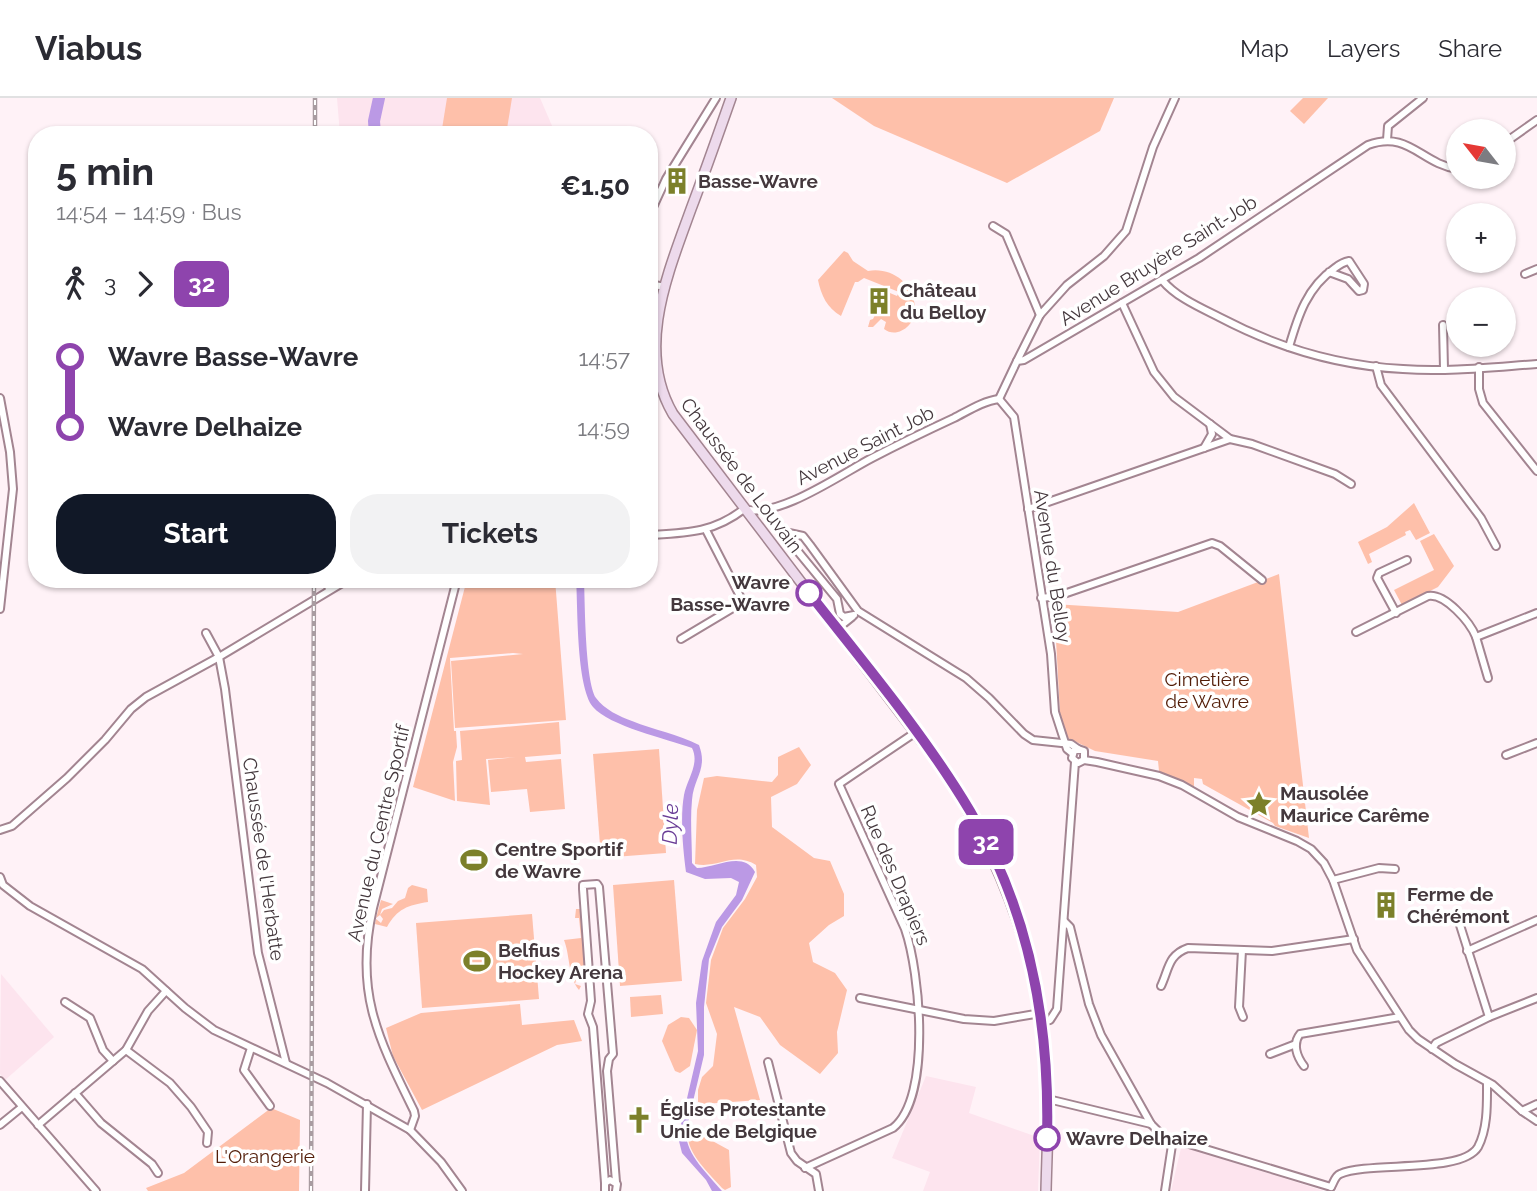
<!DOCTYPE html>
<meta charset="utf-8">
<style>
body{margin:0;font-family:Raleway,sans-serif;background:#f2f2f3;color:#2b2b33;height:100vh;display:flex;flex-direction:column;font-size:26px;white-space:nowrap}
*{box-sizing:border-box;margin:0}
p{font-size:23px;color:#7c7c81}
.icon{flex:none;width:38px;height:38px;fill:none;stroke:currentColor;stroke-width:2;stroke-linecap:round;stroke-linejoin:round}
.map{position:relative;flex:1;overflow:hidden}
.drawer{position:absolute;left:28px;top:28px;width:630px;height:462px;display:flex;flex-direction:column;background:#fff;border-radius:28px;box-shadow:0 2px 5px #0004}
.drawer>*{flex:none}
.badge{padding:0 14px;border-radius:10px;font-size:24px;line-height:46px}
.needle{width:46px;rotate:301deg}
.buttons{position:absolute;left:1446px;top:21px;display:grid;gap:14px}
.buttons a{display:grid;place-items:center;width:70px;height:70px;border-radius:50%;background:#fff;box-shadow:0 2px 5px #0004;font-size:35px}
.map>.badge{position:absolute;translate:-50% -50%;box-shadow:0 0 0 4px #fff}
.legs{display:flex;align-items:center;gap:10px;height:77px;padding:0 28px;font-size:23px}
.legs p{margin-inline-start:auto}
.summary{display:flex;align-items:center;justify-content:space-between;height:119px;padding:0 28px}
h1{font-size:38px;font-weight:700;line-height:52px}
.button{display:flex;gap:14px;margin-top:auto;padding:14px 28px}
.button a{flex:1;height:80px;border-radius:28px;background:#111827;color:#fff;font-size:28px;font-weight:700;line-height:80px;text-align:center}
.button a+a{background:#f2f2f3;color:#2b2b33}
ul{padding:0 28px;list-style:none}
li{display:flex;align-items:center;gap:24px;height:70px;font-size:26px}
li i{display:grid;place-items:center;width:10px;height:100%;margin:0 9px;background:currentColor}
li i::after{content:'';width:18px;height:18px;margin:-9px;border:5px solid;border-radius:50%;background:#fff}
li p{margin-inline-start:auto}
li:first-child i{background:linear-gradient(#0000 50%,currentColor 0)}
li:last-child i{background:linear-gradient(currentColor 50%,#0000 0)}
header{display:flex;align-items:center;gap:42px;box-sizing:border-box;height:98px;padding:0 35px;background:#fff;border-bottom:2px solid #e1e1e2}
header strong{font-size:33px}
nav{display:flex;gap:38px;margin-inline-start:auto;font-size:24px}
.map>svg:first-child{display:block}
</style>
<header>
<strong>Viabus</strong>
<nav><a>Map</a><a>Layers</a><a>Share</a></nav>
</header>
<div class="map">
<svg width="1537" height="1093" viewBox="0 0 1537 1093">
<rect width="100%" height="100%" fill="#fff2f7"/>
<g fill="#fde4ee">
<polygon points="337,0 540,0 553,30 553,37 340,37"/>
<polygon points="1,876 54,939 5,982 0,976"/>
<polygon points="926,978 976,989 969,1015 1040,1040 1038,1093 923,1093 930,1074 892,1060"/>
<polygon points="1181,1050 1189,1050 1324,1093 1171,1093"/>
</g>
<g fill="#fec0aa">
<polygon points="447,0 512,0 506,37 441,37"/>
<polygon points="832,0 1114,0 1100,33 1007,85 874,28"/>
<polygon points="1303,0 1328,0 1304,26 1290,13"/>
<path d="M844,153l4,2 5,8 15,10c23,-4 44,11 47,35 3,17 -17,34 -31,23l2,-7 -5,-3 -8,8h-5l2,-7 3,-1 3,-6 5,2 9,-22 7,3 2,-4 -35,-14 -6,4h-3l-14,34c-14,-8 -20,-21 -23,-36z"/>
<polygon points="1414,405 1430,435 1416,442 1410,432 1405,434 1406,437 1369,456 1372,464 1368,466 1358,444 1387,429"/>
<polygon points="1434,436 1454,468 1438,489 1402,507 1394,492 1434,472 1420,443"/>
<polygon points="1279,476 1309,740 1275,728 1273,725 1203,686 1202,681 1194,680 1194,689 1159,673 1158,663 1095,653 1068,640 1060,615 1054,506 1178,514"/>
<polygon points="467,481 555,481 566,622 455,630 451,563 523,556 513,555 450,560 454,633 456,633 457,649 453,664 455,703 413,689"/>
<polygon points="559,624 561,656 525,659 526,664 561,661 565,711 530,714 527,691 491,694 488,662 516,659 486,661 490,707 457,703 456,663 462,662 460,633"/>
<path d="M799,649l12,18 -14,19 -26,13 1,30 42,31 16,3 14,33v22l-15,9 -20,18 4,19 22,11 12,17 -10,42 1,21 -18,21 -40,-29 -20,-28 -26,-10 26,93 -57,4 -5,-2v-12l4,-13 11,-11 4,-32 -11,-31 5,-43 12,-32 22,-29 12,-22 -1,-12c-23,-14 -38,4 -61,-1l2,-54 7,-32 13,-2 55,6 6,-7v-18z"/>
<polygon points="659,651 666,755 601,760 593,656"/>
<polygon points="674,782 682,883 620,888 613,787"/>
<path d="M412,787l15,4 1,13c-20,3 -31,7 -41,25l-12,-3 1,-5 5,4 2,-4 -3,-4 -4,3 5,-18 12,4 -11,5 -2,6 4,-5 8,-2 6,-7 7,-3 3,-10z"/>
<path d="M576,811h5l5,65 -8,-1 -3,11 6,2 -2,4c-11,-13 -9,-35 -15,-50l17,-2 -2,-20h-4z"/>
<polygon points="532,816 539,901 422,910 416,825"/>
<polygon points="661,897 663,916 631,919 630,899"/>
<polygon points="520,906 522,927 574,922 582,943 557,947 422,1012 393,958 386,930 421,915"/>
<polygon points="681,919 689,920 697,932 690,968 680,975 675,973 662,943 668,927"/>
<polygon points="271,1010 300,1022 299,1093 148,1093 146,1090 184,1075"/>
<path d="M693,1029l3,5 33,18 2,37 -6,3 -3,-2c-13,-15 -40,-39 -33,-59z"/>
</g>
<path fill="#bb99e5" d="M576,481h8c1,24 1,101 12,119 8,11 24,19 36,23 22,9 46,13 67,24 9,24 -5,32 -7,55 -2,20 0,42 0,63l5,5c19,0 46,-18 58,4l-13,28 -20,27 -13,32 -5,48v48l-18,76c-1,23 22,43 36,60h-10l-6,-11 -24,-27 -4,-16 20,-86 -2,-48 6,-42 14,-39 20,-27 3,-13 -8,-4 -26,1 -19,-7c-3,-22 -6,-55 -2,-77 3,-16 16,-31 8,-47 -25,-9 -83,-22 -99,-41 -17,-21 -15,-100 -17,-128z"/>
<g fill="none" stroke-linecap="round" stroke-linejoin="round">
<polyline stroke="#bb99e5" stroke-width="12" points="375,37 374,23 379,0"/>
<defs>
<g id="minor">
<polyline points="1387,42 1388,28 1423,0"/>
<polyline points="1503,46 1537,22"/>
<polyline points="649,118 666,81 716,0"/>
<polyline points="993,128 1006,136 1040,217"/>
<polyline points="1525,176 1537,171"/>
<path d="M1162,182c14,17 37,27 57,37 57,30 121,49 184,52 45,3 90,-2 134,-5"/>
<polyline points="649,186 665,189"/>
<polyline points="1122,205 1154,274 1174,299 1230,341 1252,346 1335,376 1351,386"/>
<polyline points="1443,227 1444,271"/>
<path d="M1289,249c9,-31 18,-60 46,-79 5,-4 8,-6 14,-7l15,23 -1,6 -4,1 -11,-12 -19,-7"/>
<polyline points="1017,263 1040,217 1067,187 1104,158 1126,133 1153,49 1175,0"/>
<polyline points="1376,268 1381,287 1481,420 1496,448"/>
<polyline points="1479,269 1479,291 1483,305 1537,373"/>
<polyline points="0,300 10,354 13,391 0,511"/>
<path d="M999,301l18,-38 7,-1 175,-102 169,-113c41,-15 53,19 90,24"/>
<polyline points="999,301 1014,319 1051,556 1055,614 1067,651 1072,655"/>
<polyline points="1204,350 1212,336 1210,326"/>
<polyline points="1028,411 1230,341"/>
<path d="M649,437c38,-2 64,-2 95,-26 34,10 97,-35 128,-51 27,-14 54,-27 82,-40 14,-7 29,-17 45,-19"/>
<polyline points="327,481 329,492"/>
<polyline points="1041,500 1058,498 1212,445 1220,448 1262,482"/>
<polyline points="1396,515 1377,480 1379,475 1407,462"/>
<polyline points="854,517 844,519 840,516 837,501 786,439 789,435 803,438 810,447 858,513 966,580 989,600 1024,636 1033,642 1071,646 1078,651"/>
<polyline points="837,531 852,519"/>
<path d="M1356,534l72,-36c17,-3 42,26 48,41l61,-24"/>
<polyline points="206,535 219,559 225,591 258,855 286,965"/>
<polyline points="1476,539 1488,580"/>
<polyline points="681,541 743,504 706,432"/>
<polyline points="1506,657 1537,645"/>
<polyline points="1084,662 1084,653 1078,651 1074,653 1072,660 1078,665 1084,662 1097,664 1159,678 1182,687 1238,719 1297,743 1311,751 1324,765 1333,782 1357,852 1409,932 1418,941 1455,966 1493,987 1522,1013 1537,1023"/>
<polyline points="0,732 12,728 67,680 105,642 131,611 146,599 219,559 349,481"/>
<polyline points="0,779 3,787 30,808 142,871 185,910 214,932 327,985 410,1032 441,1064 462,1093"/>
<polyline points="1333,782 1379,770 1395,771"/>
<polyline points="1064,823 1070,829 1089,906 1101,937 1151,1026 1172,1047"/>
<polyline points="1459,824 1489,919"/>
<polyline points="1242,852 1239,909 1243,919"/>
<polyline points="1467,853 1537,822"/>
<path d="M1161,888c8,-17 7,-31 27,-38l84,3 82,-12"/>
<polyline points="860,900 964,921 994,923 1041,915"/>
<polyline points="65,904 90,920 103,952 113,963"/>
<polyline points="1043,924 1050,922 1057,911 1075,664"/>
<polyline points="251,950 244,972 270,1008"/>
<polyline points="1432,951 1436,945 1489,919 1537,900"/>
<polyline points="126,952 170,985 191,1009 208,1034 207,1045"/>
<polyline points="1270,956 1296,946"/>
<polyline points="768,964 791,1055 797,1063 816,1076 819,1093"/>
<path d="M1304,968c-7,-9 -12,-22 -4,-32l100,-17"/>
<polyline points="0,983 96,1093"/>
<polyline points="75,995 101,1025 152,1066 158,1075"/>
<polyline points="1048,1001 1151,1026"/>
<polyline points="1522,1013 1537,1006"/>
<polyline points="0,1027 22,1009"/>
<polyline points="38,1027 126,952 148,913 166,893"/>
<path d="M410,1032l5,-14 -1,-5c-36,-73 -60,-119 -41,-203l84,-329"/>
<polyline points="1172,1047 1179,1043 1331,1089"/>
<path d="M805,1070l88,-40c39,-31 27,-156 12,-199l-66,-145 77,-52"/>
<polyline points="605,1085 593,929 588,916 591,903 583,791 583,787 597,786 599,789 613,956 609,961 607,973 616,1084"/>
<path d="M1331,1089c3,-5 4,-11 9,-13 29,-13 122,0 138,-27 10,-19 9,-44 9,-65"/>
<polyline points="365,1093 367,1006"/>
<polyline points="605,1093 605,1085 610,1082 617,1086 616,1093"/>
<polyline points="1165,1093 1172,1047"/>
</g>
<path id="secondary" d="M731,0c-13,37 -26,74 -40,111 -23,64 -56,140 -18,205l273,359c54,87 92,181 100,284 4,45 1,90 0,134"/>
</defs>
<use href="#minor" stroke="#a38591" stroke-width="10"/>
<use href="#secondary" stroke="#a38591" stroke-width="12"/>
<use href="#minor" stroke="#fff" stroke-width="6"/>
<use href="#secondary" stroke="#eddaec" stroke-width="9"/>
<defs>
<g id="rail">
<polyline points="315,37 315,0"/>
<polyline points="311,1093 314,481"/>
</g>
</defs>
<use href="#rail" stroke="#a99ca1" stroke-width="4.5"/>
<use href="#rail" stroke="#fff" stroke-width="2" stroke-dasharray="5" stroke-linecap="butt"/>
</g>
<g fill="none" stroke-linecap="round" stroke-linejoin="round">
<defs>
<path id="line-1" d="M809,495c56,71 115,141 161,218 59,99 80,213 77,327"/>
</defs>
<use href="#line-1" stroke="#fff" stroke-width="16"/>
<use href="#line-1" stroke="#8e44ad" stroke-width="10"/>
</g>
<defs>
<symbol id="building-bare" viewBox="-9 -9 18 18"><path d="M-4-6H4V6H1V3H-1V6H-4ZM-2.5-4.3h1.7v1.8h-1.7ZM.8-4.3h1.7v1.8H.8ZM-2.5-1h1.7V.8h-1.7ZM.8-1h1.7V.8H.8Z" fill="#7c802a" stroke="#fff" stroke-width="2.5" paint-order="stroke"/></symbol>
<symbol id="sight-bare" viewBox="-9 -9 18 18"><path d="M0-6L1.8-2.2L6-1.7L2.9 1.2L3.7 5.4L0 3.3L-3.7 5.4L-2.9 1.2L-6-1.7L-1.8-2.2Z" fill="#7c802a" stroke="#fff" stroke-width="2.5" paint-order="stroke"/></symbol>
<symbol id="stadium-bare" viewBox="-9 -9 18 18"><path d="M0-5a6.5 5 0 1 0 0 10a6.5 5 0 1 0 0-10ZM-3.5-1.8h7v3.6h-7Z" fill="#7c802a" stroke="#fff" stroke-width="2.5" paint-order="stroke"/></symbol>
<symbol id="church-bare" viewBox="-9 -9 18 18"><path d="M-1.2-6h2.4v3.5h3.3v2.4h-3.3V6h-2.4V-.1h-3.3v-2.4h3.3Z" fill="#7c802a" stroke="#fff" stroke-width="2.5" paint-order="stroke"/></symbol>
</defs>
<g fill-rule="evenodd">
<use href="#building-bare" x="658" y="64" width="38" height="38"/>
<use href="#building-bare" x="860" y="184" width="38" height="38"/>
<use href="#sight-bare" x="1240" y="687" width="38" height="38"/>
<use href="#stadium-bare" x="455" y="743" width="38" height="38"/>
<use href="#building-bare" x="1367" y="788" width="38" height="38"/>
<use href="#stadium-bare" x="458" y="844" width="38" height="38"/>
<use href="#church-bare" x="620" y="1003" width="38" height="38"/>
</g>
<g fill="#fff" stroke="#8e44ad" stroke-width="3.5">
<circle cx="809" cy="495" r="12"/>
<circle cx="1047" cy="1040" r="12"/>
</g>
<g text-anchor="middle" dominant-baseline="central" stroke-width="7" stroke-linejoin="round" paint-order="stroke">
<g font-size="19" font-weight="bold" fill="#44383d" stroke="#fff" text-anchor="start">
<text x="698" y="83">Basse-Wavre</text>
<text x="900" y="192">Château<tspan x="900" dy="22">du Belloy</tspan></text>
<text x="1280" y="695">Mausolée<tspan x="1280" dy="22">Maurice Carême</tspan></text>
<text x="495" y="751">Centre Sportif<tspan x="495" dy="22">de Wavre</tspan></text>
<text x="1407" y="796">Ferme de<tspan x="1407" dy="22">Chérémont</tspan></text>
<text x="498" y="852">Belfius<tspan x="498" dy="22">Hockey Arena</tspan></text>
<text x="660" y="1011">Église Protestante<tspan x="660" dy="22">Unie de Belgique</tspan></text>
</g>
<g font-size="19" fill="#44383d" stroke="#fff">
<text transform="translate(1158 162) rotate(-32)">Avenue Bruyère Saint-Job</text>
<text transform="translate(865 347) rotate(-27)">Avenue Saint Job</text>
<text transform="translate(742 377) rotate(53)">Chaussée de Louvain</text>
<text transform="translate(1053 468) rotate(81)">Avenue du Belloy</text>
<text transform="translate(378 735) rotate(-77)">Avenue du Centre Sportif</text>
<text transform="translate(264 761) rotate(82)">Chaussée de l'Herbatte</text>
<text transform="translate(896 777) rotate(67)">Rue des Drapiers</text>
</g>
<g font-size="19" font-weight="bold" fill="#44383d" stroke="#fff" text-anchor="end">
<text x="790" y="484">Wavre<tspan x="790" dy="22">Basse-Wavre</tspan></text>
<text x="1066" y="1040" text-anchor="start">Wavre Delhaize</text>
</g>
<g font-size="19" fill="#531d08" stroke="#fff">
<text x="1207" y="581">Cimetière<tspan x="1207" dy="22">de Wavre</tspan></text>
<text x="265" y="1058">L'Orangerie</text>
</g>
<g font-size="21" font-style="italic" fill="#693c96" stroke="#fff">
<text transform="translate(670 726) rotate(-88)">Dyle</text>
</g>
</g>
</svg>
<div class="buttons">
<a><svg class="needle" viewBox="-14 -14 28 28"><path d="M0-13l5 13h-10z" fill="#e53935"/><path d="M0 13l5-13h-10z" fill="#7c7c81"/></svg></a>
<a>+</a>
<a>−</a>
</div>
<b class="badge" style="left:986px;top:744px;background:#8e44ad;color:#fff">32</b>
<section class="drawer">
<div class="summary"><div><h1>5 min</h1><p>14:54 – 14:59 · Bus</p></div><b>€1.50</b></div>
<div class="legs"><svg class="icon" aria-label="walk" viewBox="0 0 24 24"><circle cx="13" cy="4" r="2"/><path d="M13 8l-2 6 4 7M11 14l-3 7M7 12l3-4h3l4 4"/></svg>3<svg class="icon" aria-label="forward" viewBox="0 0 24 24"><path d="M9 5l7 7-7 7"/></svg><b class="badge" style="background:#8e44ad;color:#fff">32</b></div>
<ul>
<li><i style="color:#8e44ad"></i><b>Wavre Basse-Wavre</b><p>14:57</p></li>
<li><i style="color:#8e44ad"></i><b>Wavre Delhaize</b><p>14:59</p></li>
</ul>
<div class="button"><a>Start</a><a>Tickets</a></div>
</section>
</div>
